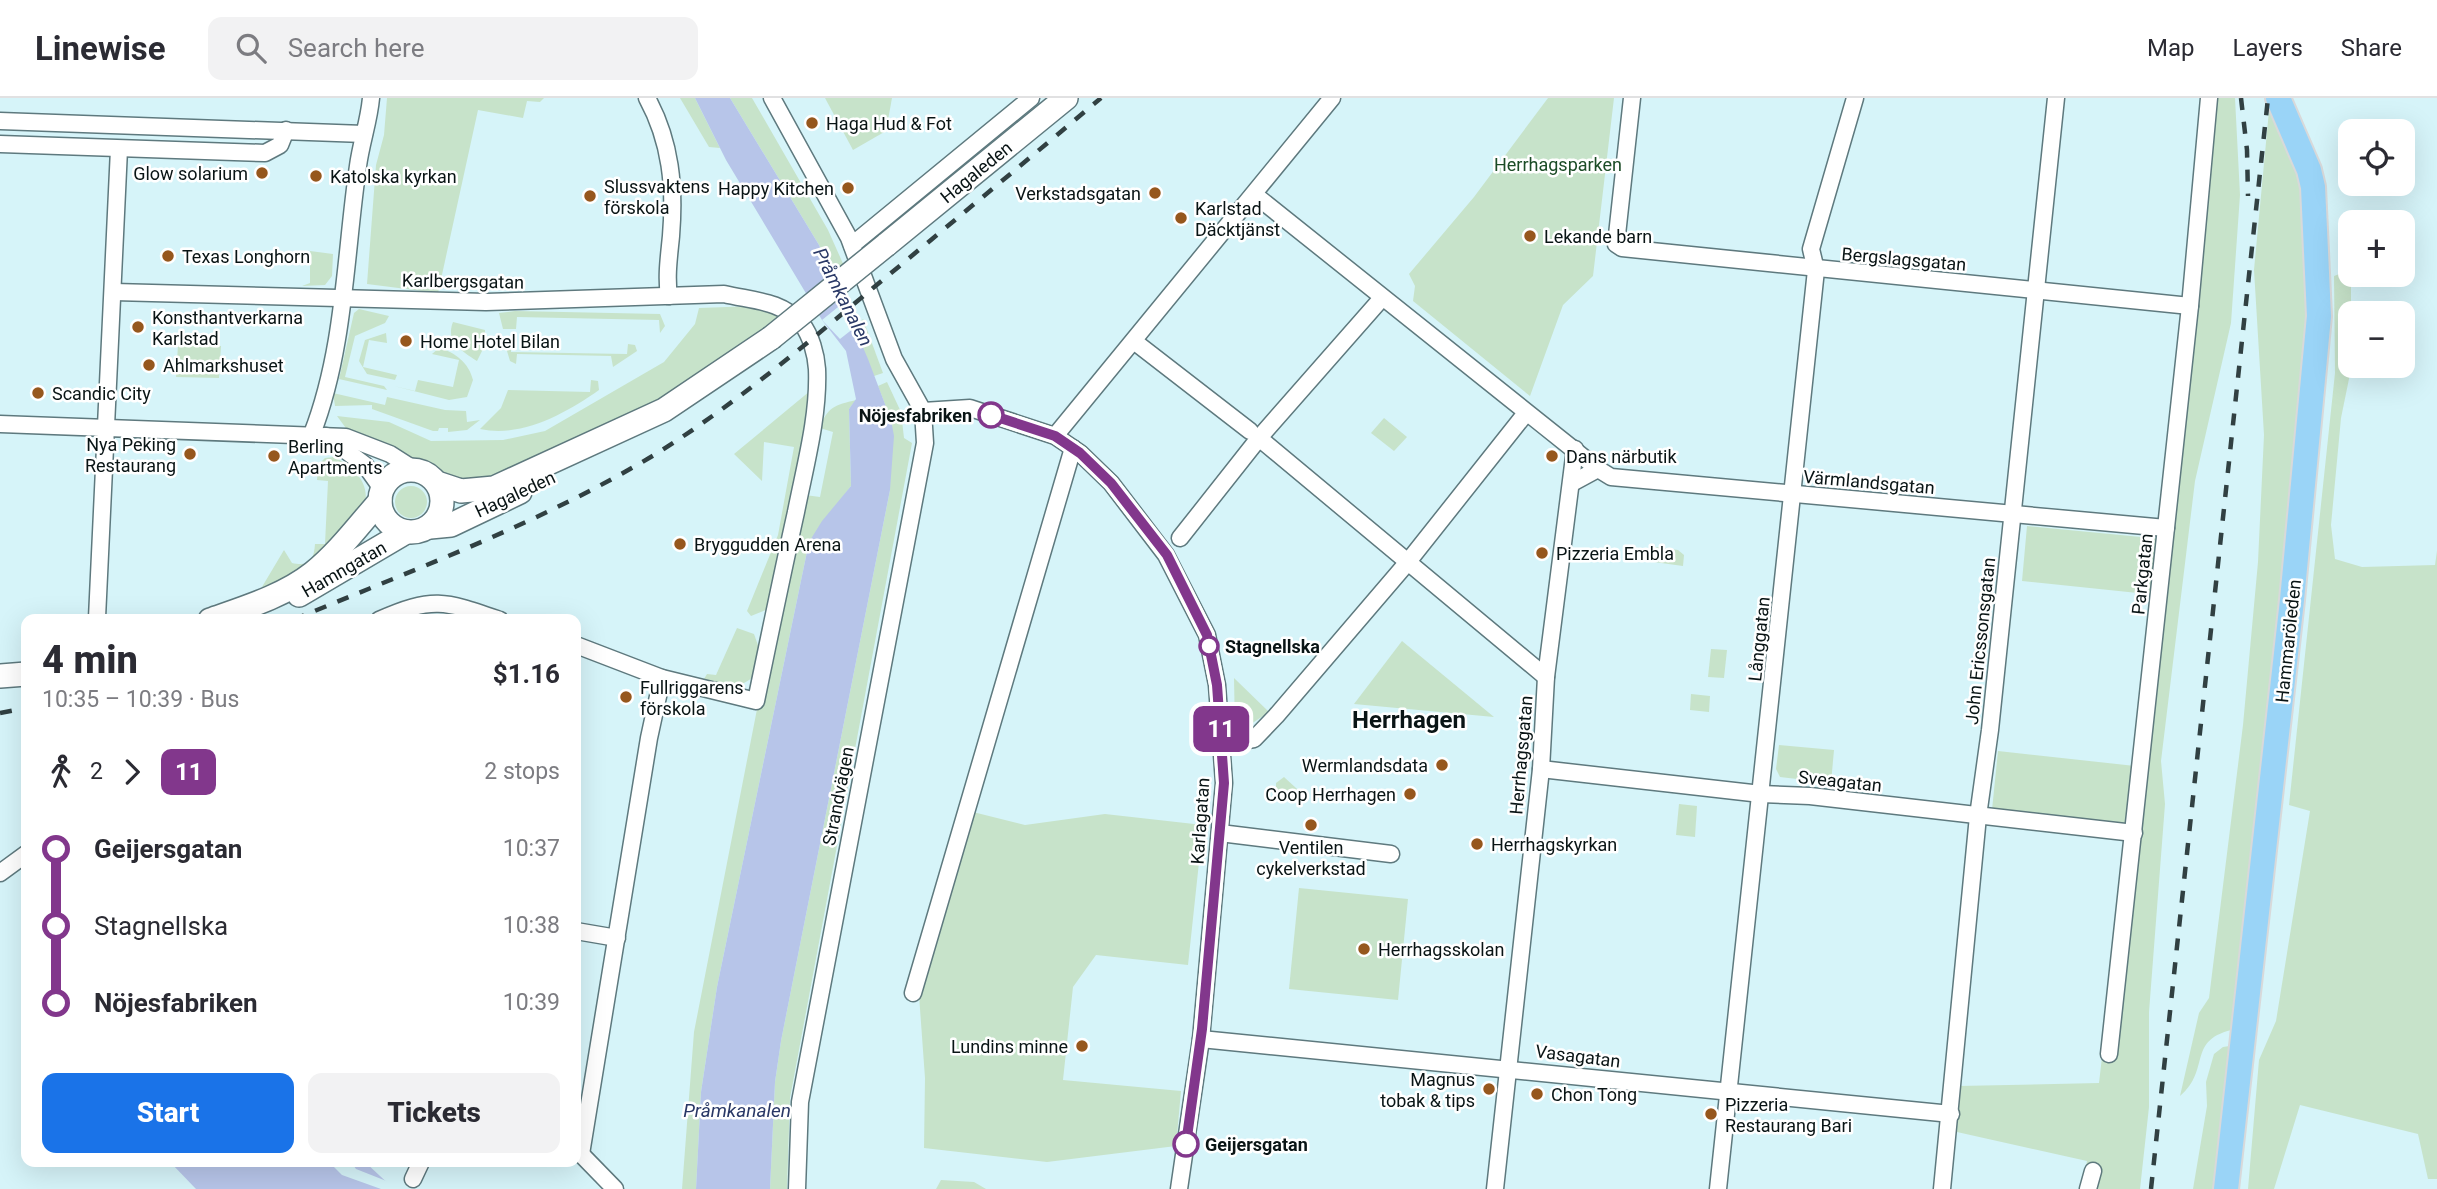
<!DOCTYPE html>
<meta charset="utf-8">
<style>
body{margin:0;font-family:Roboto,sans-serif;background:#f2f2f3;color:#2b2b33;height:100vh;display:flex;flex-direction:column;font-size:26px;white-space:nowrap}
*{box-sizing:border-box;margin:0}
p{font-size:23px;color:#7c7c81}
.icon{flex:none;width:38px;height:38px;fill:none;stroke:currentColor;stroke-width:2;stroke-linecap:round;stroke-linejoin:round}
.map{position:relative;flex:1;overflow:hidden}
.details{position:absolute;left:21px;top:516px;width:560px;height:553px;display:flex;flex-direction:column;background:#fff;border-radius:14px;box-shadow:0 7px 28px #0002}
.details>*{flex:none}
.badge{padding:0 14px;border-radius:10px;font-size:24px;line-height:46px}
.controls{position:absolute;left:2338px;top:21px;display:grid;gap:14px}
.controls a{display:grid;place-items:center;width:77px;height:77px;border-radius:14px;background:#fff;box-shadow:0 7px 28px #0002;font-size:35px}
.map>.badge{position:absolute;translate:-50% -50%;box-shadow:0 0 0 4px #fff}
.legs{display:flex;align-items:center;gap:10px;height:77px;padding:0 21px;font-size:23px}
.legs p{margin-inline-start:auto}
.overview{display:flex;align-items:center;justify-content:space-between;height:119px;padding:0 21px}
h1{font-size:38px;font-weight:800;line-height:52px}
.cta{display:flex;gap:14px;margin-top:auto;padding:14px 21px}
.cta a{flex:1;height:80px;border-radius:14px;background:#1a73e8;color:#fff;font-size:28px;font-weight:800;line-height:80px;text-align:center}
.cta a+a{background:#f2f2f3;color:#2b2b33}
ul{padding:0 21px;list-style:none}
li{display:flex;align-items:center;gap:24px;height:77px;font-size:26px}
li i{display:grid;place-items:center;width:10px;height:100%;margin:0 9px;background:currentColor}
li i::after{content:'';width:18px;height:18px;margin:-9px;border:5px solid;border-radius:50%;background:#fff}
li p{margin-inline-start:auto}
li:first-child i{background:linear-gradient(#0000 50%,currentColor 0)}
li:last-child i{background:linear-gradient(currentColor 50%,#0000 0)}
header{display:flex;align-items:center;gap:42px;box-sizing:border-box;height:98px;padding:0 35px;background:#fff;border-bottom:2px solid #e1e1e2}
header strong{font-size:33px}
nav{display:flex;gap:38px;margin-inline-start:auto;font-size:24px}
.search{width:490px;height:63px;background:#f2f2f3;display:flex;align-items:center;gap:18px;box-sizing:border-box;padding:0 24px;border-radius:14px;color:#7c7c81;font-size:26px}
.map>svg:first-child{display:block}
</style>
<header>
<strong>Linewise</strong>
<div class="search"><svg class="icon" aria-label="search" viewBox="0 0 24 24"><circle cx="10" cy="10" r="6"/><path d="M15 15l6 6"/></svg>Search here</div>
<nav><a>Map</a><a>Layers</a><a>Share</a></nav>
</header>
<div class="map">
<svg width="2437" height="1091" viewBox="0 0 2437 1091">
<rect width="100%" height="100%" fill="#d6f4f9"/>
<g fill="#c7e3ca">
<polygon points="387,0 544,0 540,4 527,3 523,20 478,12 438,195 367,186 376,67 384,37"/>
<polygon points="680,0 695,0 720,50 709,49"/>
<polygon points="730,0 752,0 828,132 845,170 833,179 819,147"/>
<polygon points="825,0 892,0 886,33 853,52"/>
<polygon points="1548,0 1614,0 1593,178 1563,207 1530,298 1413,203 1415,188 1409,176 1474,99"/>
<polygon points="2215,0 2235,0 2240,97 2231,225 2195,383 2161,663 2165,706 2149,914 2149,1009 2140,1091 2081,1091 2087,1063 1957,1034 1958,988 2099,985 2129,727 1992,712 1998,653 2135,668 2157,497 2022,483 2027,428 2162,441"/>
<path d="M2270,2l28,63 16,111 -78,755c-51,10 -24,40 -56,67l19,-83 10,-15 34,-273 15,-163 6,-127 -10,-165z"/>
<polygon points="310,153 333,156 332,178 325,187 302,188 310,185"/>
<polygon points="2342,175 2351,183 2351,271 2341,320 2331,427 2335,461 2362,469 2435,467 2437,453 2437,1081 2428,1081 2418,1036 2300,1007 2274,1091 2248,1091 2259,962 2276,923 2310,713 2289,707 2335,275 2334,178"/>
<polygon points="755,208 782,218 672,295 623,324 482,387 443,379 418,368 348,333 337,318 389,324 431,343 503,342 545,333 664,264 695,226 699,210"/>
<polygon points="359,211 389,218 385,225 355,238 345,279 384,288 387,292 339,281 354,215"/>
<polygon points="515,213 660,216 665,228 660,235 659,222 517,219 516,231 503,231 499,215"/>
<polygon points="863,221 883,275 874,278 854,230"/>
<path d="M453,224l32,8v20l-2,-1 -6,12c-15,-10 -32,-19 -24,-39z"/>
<polygon points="386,235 387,245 369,242 363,269 397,277 395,282 367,276 359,263 365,242"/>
<polygon points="504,243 511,244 511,254 627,256 628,246 635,247 637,253 613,269 611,258 517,256 516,266 510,263"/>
<polygon points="181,245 221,248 219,280 176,279 178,247"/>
<path d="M439,250c16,4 30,15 34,32l-6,17 -18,3 -55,-14 21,5 3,-11 35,7 6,-27 -27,-6z"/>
<path d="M591,282l7,1 1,9c-33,23 -76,48 -119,39l21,-21 7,-18 82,2z"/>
<polygon points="887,284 901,314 904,340 912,345 790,1000 787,1091 770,1091 775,984 781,943 890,392 891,322 878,288"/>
<polygon points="810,293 807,335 768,511 751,518 747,513 778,437 794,349 764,344 762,383 734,356"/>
<polygon points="333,295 385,307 387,299 445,312 466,313 467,324 480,322 467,332 448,334 448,330 439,330 438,333 433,333 372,311 372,307 335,308"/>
<path d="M856,302l-7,9 2,77 -42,56 -92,445 -16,105 -5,97h-14l12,-157 65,-333 46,-204 15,2 13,-65 -13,-4c7,-21 15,-23 36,-28z"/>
<polygon points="1384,320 1407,339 1394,353 1371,335"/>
<path d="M334,359c18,9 38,26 30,49l-53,62 -52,24 25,-42 8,13c17,4 22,-3 23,-19h10l3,-63 -11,-1 1,-15 7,-7z"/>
<circle cx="411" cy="404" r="16"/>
<polygon points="1656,449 1678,452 1684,457 1683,468 1654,464"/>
<path d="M737,530l17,6 5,14 -2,26c-22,18 -27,13 -53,5l3,-5 9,1z"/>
<polygon points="1402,543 1494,619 1354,606"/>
<polygon points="1711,551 1727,552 1724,580 1708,579"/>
<polygon points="1234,580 1269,614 1245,630 1235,632"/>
<polygon points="1691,596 1710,598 1709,614 1690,612"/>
<polygon points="1779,647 1834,652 1831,685 1780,679 1776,671"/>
<polygon points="1284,679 1308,701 1276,698 1276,685"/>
<polygon points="1679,706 1697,708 1695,739 1676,737"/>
<polygon points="973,714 1025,727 1105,716 1203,727 1188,867 1096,857 1073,889 1063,982 1181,993 1176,1048 1047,1064 924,1050 925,980 919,897"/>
<polygon points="1299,790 1408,801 1398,902 1289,891"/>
<polygon points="2236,947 2216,1091 2193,1091 2207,1008 2206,984 2214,956 2223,949"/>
<polygon points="941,1082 974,1084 986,1091 936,1091"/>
</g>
<g fill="#b7c5e9">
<polygon points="695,0 730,0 819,147 868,261 891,322 894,338 890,392 781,943 775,984 770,1091 696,1091 701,994 717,889 809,444 822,423 851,388 849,311 856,301 846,253 822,222 726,62"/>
<polygon points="170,1064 365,1064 394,1091 196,1091"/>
</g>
<g fill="#d6f4f9">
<polygon points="843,205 854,230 840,241 822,222"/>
<polygon points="329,1064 351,1064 356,1071 394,1086 398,1091 381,1091 342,1077"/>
</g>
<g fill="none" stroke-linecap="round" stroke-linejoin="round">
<defs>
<g id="street">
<path d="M647,0c24,44 28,89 24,138 -2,21 -5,40 -2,60"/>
<polyline points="772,0 849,140 894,261 923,313 925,345 800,1004 797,1091"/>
<polyline points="1632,0 1616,146 1622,150 2190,208"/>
<polyline points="0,23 364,36"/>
<polyline points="0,46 265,55 280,47 286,32"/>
<polyline points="1255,97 1598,371"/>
<polyline points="852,147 1031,0"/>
<path d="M114,194l372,10 238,-8c29,7 57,6 78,30 9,12 14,30 15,45 2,47 -12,97 -21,143 -14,63 -27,126 -40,189l-94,-23 -86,-33"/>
<polyline points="1135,244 1250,333"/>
<polyline points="923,313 970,310 1055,338 1080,355 1111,385 1166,457 1207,537 1217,587 1224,685 1201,941 1179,1091"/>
<polyline points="0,326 346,339 390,356 415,372"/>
<path d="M312,336c33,-85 33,-179 46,-268 3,-23 11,-45 13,-68"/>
<polyline points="326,338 365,367 382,391"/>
<polyline points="1055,338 1332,0"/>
<polyline points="1259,340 1546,579"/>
<polyline points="1574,384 1598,371 1611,379 2166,430"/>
<polyline points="1180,440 1259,340 1382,200"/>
<polyline points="97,520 119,51"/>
<path d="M379,522c54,-24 66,-19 121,0"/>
<polyline points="1222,646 1254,641 1276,618 1407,465 1526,315"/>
<polyline points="1541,671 1761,696 1810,698 2134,735"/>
<polyline points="1220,735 1391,756"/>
<polyline points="0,775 26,756"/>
<polyline points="576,833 617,840"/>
<polyline points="913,895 1073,350"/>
<polyline points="1201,941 1951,1016"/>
<polyline points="2109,956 2190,208 2209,0"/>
<polyline points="576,1051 615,1091"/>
<polyline points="581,1056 649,640 662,580"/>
<polyline points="413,1081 421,1064"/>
<polyline points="1495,1091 1541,671 1546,579 1575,351"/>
<polyline points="1718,1091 1816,172 1811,151 1855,0"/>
<polyline points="1942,1091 1978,718 1990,632 2056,0"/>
<polyline points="2088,1091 2093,1073"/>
</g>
<g id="secondary">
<polyline points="886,147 1066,0"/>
<circle cx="411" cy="403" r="31"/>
<polyline points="437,385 461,393 494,390 664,312 771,240"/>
<polyline points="430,429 451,427 520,394"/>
<polyline points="299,497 406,434"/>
<path d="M210,522c34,-12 74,-24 103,-47 25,-20 45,-47 67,-72"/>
<polyline points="0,578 26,576"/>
</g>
<polyline id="primary" points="2226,1091 2292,502 2319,218 2313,89 2309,72 2278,0"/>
</defs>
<use href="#street" stroke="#5e797e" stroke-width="19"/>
<use href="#secondary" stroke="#5e797e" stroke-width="26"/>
<use href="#primary" stroke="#d8d9da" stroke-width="28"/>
<use href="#street" stroke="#fff" stroke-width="16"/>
<use href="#secondary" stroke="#fff" stroke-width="23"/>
<use href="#primary" stroke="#9ad4f7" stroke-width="24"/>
<g stroke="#314042" stroke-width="4.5" stroke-dasharray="12 12" stroke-linecap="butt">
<polyline points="2241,0 2247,52 2248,98"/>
<path d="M293,522c124,-52 251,-98 366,-168 76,-48 145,-106 214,-164 76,-63 152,-126 228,-190"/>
<polyline points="0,615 26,610"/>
<polyline points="2151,1091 2268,0"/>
</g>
<defs>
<polyline id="secondary-bridge" points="771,240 886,147"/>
</defs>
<use href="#secondary-bridge" stroke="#5e797e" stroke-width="26" stroke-linecap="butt"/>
<use href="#secondary-bridge" stroke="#fff" stroke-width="23"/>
</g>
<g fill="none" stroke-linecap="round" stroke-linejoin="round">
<defs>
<polyline id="line-1" points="991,317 1055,338 1080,355 1111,385 1167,457 1207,537 1217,587 1224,685 1202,931 1186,1046"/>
</defs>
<use href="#line-1" stroke="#fff" stroke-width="16"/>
<use href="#line-1" stroke="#82378c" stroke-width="10"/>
</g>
<g fill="#96571d" stroke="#fff" stroke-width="2.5">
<circle cx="812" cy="25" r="7"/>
<circle cx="262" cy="75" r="7"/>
<circle cx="316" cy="78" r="7"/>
<circle cx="848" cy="90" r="7"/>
<circle cx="1155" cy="95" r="7"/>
<circle cx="590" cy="98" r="7"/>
<circle cx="1181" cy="120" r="7"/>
<circle cx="1530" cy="138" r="7"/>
<circle cx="168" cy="158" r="7"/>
<circle cx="138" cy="229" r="7"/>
<circle cx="406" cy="243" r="7"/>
<circle cx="149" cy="267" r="7"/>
<circle cx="38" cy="295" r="7"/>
<circle cx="190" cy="356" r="7"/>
<circle cx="274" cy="358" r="7"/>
<circle cx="1552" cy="358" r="7"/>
<circle cx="680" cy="446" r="7"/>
<circle cx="1542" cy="455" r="7"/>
<circle cx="626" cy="599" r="7"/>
<circle cx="1442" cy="667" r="7"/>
<circle cx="1410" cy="696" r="7"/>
<circle cx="1311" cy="727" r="7"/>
<circle cx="1477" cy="746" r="7"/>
<circle cx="1364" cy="851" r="7"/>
<circle cx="1082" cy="948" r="7"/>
<circle cx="1489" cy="991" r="7"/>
<circle cx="1537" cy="996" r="7"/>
<circle cx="1711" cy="1016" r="7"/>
</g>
<g fill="#fff" stroke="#82378c" stroke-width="3.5">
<circle cx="991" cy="317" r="12"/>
<circle cx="1209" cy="548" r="9"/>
<circle cx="1186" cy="1046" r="12"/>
</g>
<g text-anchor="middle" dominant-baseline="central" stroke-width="5" stroke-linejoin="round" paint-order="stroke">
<g font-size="18" fill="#091415" stroke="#fff" text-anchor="start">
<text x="826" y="25">Haga Hud &amp; Fot</text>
<text x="248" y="75" text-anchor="end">Glow solarium</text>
<text x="330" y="78">Katolska kyrkan</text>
<text x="604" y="88">Slussvaktens<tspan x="604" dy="21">förskola</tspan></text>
<text x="834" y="90" text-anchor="end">Happy Kitchen</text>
<text x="1141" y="95" text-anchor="end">Verkstadsgatan</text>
<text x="1195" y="110">Karlstad<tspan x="1195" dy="21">Däcktjänst</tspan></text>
<text x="1544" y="138">Lekande barn</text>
<text x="182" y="158">Texas Longhorn</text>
<text x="152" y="219">Konsthantverkarna<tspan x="152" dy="21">Karlstad</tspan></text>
<text x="420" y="243">Home Hotel Bilan</text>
<text x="163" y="267">Ahlmarkshuset</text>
<text x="52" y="295">Scandic City</text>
<text x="176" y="346" text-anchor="end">Nya Peking<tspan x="176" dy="21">Restaurang</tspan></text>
<text x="288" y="348">Berling<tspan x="288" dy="21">Apartments</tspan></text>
<text x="1566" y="358">Dans närbutik</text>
<text x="694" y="446">Bryggudden Arena</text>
<text x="1556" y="455">Pizzeria Embla</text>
<text x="640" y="589">Fullriggarens<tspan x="640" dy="21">förskola</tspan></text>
<text x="1428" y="667" text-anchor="end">Wermlandsdata</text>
<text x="1396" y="696" text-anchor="end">Coop Herrhagen</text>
<text x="1491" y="746">Herrhagskyrkan</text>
<text x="1311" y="749" text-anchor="middle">Ventilen<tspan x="1311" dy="21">cykelverkstad</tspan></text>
<text x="1378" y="851">Herrhagsskolan</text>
<text x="1068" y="948" text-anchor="end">Lundins minne</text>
<text x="1475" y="981" text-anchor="end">Magnus<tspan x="1475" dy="21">tobak &amp; tips</tspan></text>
<text x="1551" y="996">Chon Tong</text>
<text x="1725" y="1006">Pizzeria<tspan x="1725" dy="21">Restaurang Bari</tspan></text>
</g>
<g font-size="18" fill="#1b4c26" stroke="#fff">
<text x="1558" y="66">Herrhagsparken</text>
</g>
<g font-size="18" fill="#091415" stroke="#fff">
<text transform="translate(976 74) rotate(-39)">Hagaleden</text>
<text transform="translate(1904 161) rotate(5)">Bergslagsgatan</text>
<text transform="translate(463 183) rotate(1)">Karlbergsgatan</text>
<text transform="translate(1869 384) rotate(5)">Värmlandsgatan</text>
<text transform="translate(515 396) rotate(-25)">Hagaleden</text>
<text transform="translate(344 471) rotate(-30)">Hamngatan</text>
<text transform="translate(2142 476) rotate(-84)">Parkgatan</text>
<text transform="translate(1759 541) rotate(-84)">Långgatan</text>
<text transform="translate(1980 543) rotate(-84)">John Ericssonsgatan</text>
<text transform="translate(2288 543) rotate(-84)">Hammaröleden</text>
<text transform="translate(1521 657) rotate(-85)">Herrhagsgatan</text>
<text transform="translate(1840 683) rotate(6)">Sveagatan</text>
<text transform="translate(838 698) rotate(-79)">Strandvägen</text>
<text transform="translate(1200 723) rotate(-86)">Karlagatan</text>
<text transform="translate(1578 958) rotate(7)">Vasagatan</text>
</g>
<g font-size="18" font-weight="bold" fill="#091415" stroke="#fff" text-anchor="start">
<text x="972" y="317" text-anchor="end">Nöjesfabriken</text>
<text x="1225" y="548">Stagnellska</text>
<text x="1205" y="1046">Geijersgatan</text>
</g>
<g font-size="19" font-style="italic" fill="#293866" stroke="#fff">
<text transform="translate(843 199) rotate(63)">Pråmkanalen</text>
<text x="737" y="1012">Pråmkanalen</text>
</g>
<g font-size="24" font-weight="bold" fill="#091415" stroke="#fff">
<text x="1409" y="622">Herrhagen</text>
</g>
</g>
</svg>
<div class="controls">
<a><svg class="icon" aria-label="locate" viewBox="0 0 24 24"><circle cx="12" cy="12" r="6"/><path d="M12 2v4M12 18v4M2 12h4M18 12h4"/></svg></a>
<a>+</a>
<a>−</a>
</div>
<b class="badge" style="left:1221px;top:631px;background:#82378c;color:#fff">11</b>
<section class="details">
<div class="overview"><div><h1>4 min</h1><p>10:35 – 10:39 · Bus</p></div><b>$1.16</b></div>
<div class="legs"><svg class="icon" aria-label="walk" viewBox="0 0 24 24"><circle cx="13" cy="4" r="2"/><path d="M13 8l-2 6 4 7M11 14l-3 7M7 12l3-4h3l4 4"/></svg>2<svg class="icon" aria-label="forward" viewBox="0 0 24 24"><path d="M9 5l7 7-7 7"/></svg><b class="badge" style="background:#82378c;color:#fff">11</b><p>2 stops</p></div>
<ul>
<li><i style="color:#82378c"></i><b>Geijersgatan</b><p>10:37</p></li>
<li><i style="color:#82378c"></i><span>Stagnellska</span><p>10:38</p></li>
<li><i style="color:#82378c"></i><b>Nöjesfabriken</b><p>10:39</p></li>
</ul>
<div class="cta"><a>Start</a><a>Tickets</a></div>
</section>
</div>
